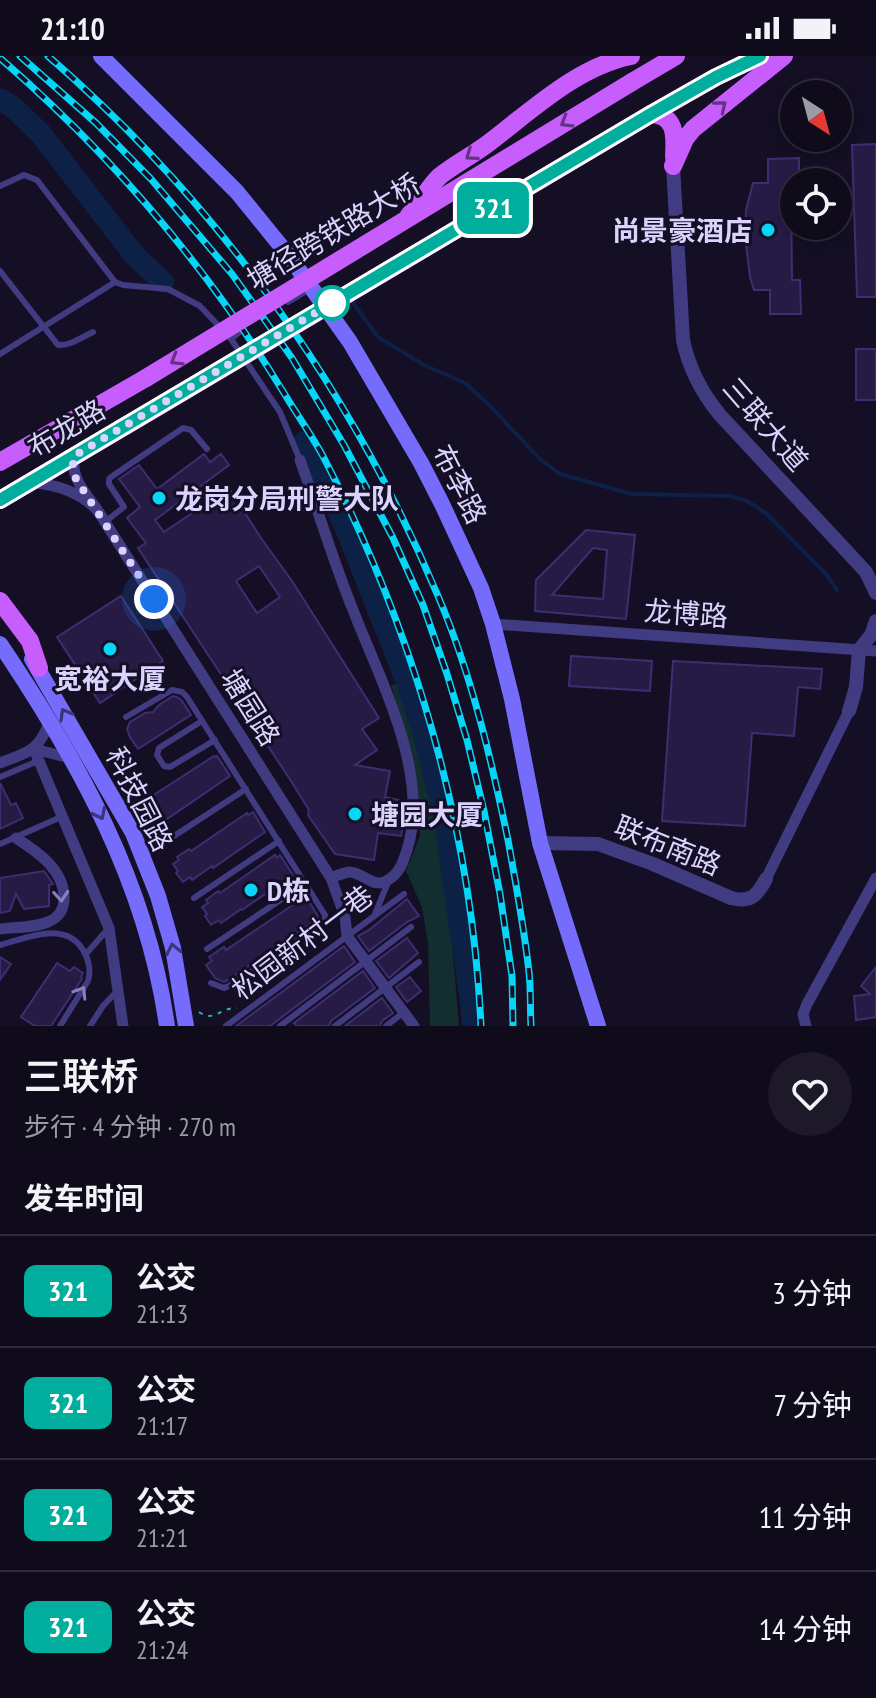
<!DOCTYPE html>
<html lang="zh">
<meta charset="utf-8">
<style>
body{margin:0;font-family:"PT Sans Narrow","Noto Sans SC",sans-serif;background:#1d1928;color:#f1f3f6;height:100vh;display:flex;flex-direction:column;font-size:30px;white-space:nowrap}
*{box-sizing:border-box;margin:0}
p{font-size:26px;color:#9b9ba3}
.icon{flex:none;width:44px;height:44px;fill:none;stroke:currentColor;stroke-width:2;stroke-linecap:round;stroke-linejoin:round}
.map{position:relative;height:970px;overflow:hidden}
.details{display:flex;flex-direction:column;background:#0f0b1b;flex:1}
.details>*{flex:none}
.badge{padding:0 16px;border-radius:12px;font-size:28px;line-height:52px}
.needle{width:52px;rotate:144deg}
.buttons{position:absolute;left:780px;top:24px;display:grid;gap:16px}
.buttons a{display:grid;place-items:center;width:72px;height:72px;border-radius:50%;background:#0f0b1b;box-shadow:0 4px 12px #0003,0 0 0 2px #2f2b3a;font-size:40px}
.you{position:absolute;width:40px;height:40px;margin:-20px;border:6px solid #fff;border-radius:50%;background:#1a73e8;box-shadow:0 0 0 12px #1a73e833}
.map>.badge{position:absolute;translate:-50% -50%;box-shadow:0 0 0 4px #fff}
h2{padding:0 24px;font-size:30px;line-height:72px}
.round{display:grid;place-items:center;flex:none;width:84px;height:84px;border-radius:42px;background:#1d1928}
.headline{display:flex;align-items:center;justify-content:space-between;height:136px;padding:0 24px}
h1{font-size:38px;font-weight:600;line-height:60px}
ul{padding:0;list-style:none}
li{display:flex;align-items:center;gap:24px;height:112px;padding:0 24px;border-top:2px solid #2f2b3a}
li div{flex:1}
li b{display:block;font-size:30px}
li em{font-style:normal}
li .badge{min-width:88px;font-weight:700;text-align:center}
.status{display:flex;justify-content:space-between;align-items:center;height:56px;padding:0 40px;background:#0f0b1b;direction:ltr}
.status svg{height:22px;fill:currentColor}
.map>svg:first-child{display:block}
</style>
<div class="status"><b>21:10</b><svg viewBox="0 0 49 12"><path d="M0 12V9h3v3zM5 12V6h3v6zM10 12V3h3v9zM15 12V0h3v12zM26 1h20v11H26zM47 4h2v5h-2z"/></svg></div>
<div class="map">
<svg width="876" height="970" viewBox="0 0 876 970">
<rect width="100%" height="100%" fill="#140f24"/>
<polygon fill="#122e2e" points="402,627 432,747 449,851 459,970 430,970 428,887 422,851 406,815 420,780 417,731 407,680 391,629"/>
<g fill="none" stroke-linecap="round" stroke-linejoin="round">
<polyline stroke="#0d2046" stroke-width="4" points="351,244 378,281 424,309 465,327 489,349 540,403 560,418 632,438 730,440 747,445 767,458 826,518 837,534"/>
<g stroke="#0d2046" stroke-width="22">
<polyline points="0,43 14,52 41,78 135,200 163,226"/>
<polyline points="304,386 345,470 405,621 423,675 444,760 471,946 473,970"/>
</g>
</g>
<g fill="#261b45" stroke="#3e2e71" stroke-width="2" fill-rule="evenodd">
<polygon points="876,88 876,241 857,241 852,89"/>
<polygon points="799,102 799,126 794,126 794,135 791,135 792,224 800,224 801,258 770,258 770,234 754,234 750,221 745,181 746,154 753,127 768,127 768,103"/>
<rect x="856" y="293" width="20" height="51"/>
<path d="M204,398l6,8 11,-8 8,11 -74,55 9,12 65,-44 32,50 31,43 87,137 -17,11 15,21 -22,15 35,6 -5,26 14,3 -2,13 7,1v6l-3,16 -23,-3 -4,27 -39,-6 -27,-39 1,-5 -18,-29 -153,-233 8,-5 -19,-25 13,-11 -21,-28 20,-14 18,24zM259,510l21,31 -23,16 -21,-32z"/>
<path d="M586,474l49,5 -9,84 -91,-8 1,-31zM593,492l14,2 -4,49 -51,-4z"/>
<polygon points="121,540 163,605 100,647 57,581"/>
<polygon points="571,600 652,605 650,635 569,630"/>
<polygon points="673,605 822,613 820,633 798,631 794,680 752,677 745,770 662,765"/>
<polygon points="173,640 179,642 182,645 191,659 138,693 130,681 127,673 130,666 145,657 153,656 159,649"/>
<polygon points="214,700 215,701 217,700 230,720 161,767 153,755 155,753 149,745 153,742 152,740"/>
<polygon points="0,727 11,749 16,747 23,762 0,773"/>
<polygon points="253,756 265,776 213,812 212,810 192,824 190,821 183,826 176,817 178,815 173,808 179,804 177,801 189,793 191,795 247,757 248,759"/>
<polygon points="275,799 277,802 280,799 293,819 242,854 241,853 221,867 219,864 211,869 205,860 207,858 202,851 208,847 206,844 218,835 220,837"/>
<polygon points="44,815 53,828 49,829 49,850 24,853 16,838 10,855 0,857 0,822"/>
<polygon points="303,842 305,844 307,842 319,862 228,924 224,926 215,922 206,909 212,905 209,901 224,891 226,894"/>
<polygon points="407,843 419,860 407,866 369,895 358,880 369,874"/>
<polygon points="407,882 418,897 389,922 376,905"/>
<polygon points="344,890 355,906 270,970 236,970"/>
<polygon points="0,901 11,908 0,924"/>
<polygon points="57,907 70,915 74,911 83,917 81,921 82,923 51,970 35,970 21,961"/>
<polygon points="876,911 876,961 856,964 854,940 870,938 861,930"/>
<polygon points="363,915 375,932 331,965 329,970 297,970 294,967"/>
<polygon points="410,921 421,935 407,946 396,931"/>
<polygon points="382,942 393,957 382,965 380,970 345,970"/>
</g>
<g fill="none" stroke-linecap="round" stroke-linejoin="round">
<path stroke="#31b4b1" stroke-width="2" stroke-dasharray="4 6" stroke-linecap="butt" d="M199,956c16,11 21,-5 38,-4"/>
<g stroke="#413b82" stroke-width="6">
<polyline points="0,130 24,119 37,124 115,226 123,229 168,233 200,250 231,283 280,356 300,404"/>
<path d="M0,215l58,74c12,1 24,-8 35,-13"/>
<polyline points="288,246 310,233"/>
<polyline points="231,283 241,275"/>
<polyline points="0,298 115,226"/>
<polyline points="105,466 124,451 109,428 109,423 111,421 183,372 191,374 207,393"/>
<polyline points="126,661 172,634 182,636 187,641 325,859 325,865 321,868 231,929 224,932 211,927"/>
<polyline points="202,665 159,692 157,699 164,710 170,711 215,684"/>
<polyline points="0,721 38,705"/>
<polyline points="0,788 61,761"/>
<polyline points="145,799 246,733"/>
<polyline points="194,842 279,785"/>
<polyline points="375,858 389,824"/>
<path d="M0,889c27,-7 65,-25 83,5 6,9 8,21 5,31l-28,45"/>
<polyline points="207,893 306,827"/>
<polyline points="86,898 107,874"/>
<polyline points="90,970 103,950 118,934"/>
<polyline points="226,970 404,838"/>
<polyline points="280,970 411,871"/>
<polyline points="335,970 419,906"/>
<polyline points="386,970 404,956"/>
</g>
<g stroke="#413b82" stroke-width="11">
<path d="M300,404c18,50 33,101 53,150 27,70 78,164 54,240 -4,12 -7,23 -19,30 -14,10 -25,-8 -39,-8 -6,1 -13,4 -18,6"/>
<path d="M33,427c23,1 49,10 65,28 -12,-18 -28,-33 -24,-55"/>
<polyline points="98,455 331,822 345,861 347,880 414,970"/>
<polyline points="493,568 876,595"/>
<polyline points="34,693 109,872 123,970"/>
<polyline points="34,693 70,702"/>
<path d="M0,707c28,-11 38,-11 50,-42"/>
<polyline points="766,823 849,655"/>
<path d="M0,873c16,-2 36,-1 50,-8 9,-4 13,-11 14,-20 2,-30 -26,-49 -48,-63"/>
<polyline points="806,970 803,958 807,948 876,822"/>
</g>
<g stroke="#413b82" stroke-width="14">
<path d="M673,110l10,174c6,29 18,52 37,75l146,157 10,21"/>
<polyline points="849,655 856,631 859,594 871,579 876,565"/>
<path d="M540,787l58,1 55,20 78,34c19,5 26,-2 35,-19"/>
</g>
<g stroke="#766cfc" stroke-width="16">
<polyline points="101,0 237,136 289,200 350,286 421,407 442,448 481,532 493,568 512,643 540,787 598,970"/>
<path d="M0,588c79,117 147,240 167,382"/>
<polyline points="32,603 133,777 158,840 173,892 186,970"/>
</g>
<g stroke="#c75dfc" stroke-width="18">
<polyline points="632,26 676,0"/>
<polyline points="651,58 716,21 760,0"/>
<path d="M651,58c26,1 24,23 23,43"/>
<polyline points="673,110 685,83 693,73 784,0"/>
<path d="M409,159c12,-12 19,-28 31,-39 14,-11 31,-20 46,-31 44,-33 90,-78 145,-89"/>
<polyline points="0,406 146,322"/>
<polyline points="0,444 161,349"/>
<polyline points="0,545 30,585 39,612"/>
</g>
<defs>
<g id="rail">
<polyline points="20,0 96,67 151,123 232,218 292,302 344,389 393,482 423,549 447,618 467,684 484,755 500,838 512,920 513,970"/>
<path d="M48,0c170,147 303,333 390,540 33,77 53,162 70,244 8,44 16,87 21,132 2,17 1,36 2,54"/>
<path d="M0,2c112,97 207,209 284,335 13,22 29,44 41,67 90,174 147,370 156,566"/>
</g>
</defs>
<use href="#rail" stroke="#05d6f8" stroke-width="7"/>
<use href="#rail" stroke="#140f24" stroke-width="4" stroke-dasharray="12" stroke-linecap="butt"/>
<g stroke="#c75dfc" stroke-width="18">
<polyline points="146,322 632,26"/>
<polyline points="161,349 651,58"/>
</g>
</g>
<defs><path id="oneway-chevron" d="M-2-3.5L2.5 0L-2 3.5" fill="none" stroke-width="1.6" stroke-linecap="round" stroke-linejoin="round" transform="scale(2)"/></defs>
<g stroke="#653285">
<use href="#oneway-chevron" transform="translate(721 50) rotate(-39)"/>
<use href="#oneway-chevron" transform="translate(566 66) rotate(149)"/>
<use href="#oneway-chevron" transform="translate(471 99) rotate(145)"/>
<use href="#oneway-chevron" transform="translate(176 304) rotate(149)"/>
</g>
<g stroke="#3b347a">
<use href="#oneway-chevron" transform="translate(65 658) rotate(-120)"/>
<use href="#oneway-chevron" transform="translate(100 758) rotate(64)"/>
<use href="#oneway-chevron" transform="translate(173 893) rotate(-102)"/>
</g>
<g stroke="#867fba">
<use href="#oneway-chevron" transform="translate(61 840) rotate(86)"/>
<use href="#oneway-chevron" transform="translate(81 936) rotate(-58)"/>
</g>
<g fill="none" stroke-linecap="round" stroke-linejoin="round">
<defs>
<polyline id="line" points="0,444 651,58 716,21 760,0"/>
</defs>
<use href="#line" stroke="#fff" stroke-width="18"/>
<use href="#line" stroke="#01ad9c" stroke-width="12"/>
<polyline stroke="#dad3fe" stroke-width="8" stroke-dasharray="0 14.4" points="154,543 76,423 73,409 74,400 332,247"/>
</g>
<g fill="#05d6f8" stroke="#140f24" stroke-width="3">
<circle cx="768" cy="174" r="8"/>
<circle cx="159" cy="442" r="8"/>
<circle cx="110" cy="593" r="8"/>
<circle cx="355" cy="758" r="8"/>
<circle cx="251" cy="834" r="8"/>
</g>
<circle fill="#fff" stroke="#01ad9c" stroke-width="4" cx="332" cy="247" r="16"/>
<g text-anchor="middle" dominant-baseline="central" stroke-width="6" stroke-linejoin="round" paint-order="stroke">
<g font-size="28" font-weight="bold" fill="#dad3fe" stroke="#140f24" text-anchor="start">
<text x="752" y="174" text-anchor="end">尚景豪酒店</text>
<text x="175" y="442">龙岗分局刑警大队</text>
<text x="110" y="622" text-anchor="middle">宽裕大厦</text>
<text x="371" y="758">塘园大厦</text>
<text x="267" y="834">D栋</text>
</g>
<g font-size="28" fill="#dad3fe" stroke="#140f24">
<text transform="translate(333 175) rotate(-31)">塘径跨铁路大桥</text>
<text transform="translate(766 368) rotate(49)">三联大道</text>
<text transform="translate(66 372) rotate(-31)">布龙路</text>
<text transform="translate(460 428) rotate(63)">布李路</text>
<text transform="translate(686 557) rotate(4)">龙博路</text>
<text transform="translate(251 651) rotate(58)">塘园路</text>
<text transform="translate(140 743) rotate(63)">科技园路</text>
<text transform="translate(668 789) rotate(22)">联布南路</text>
<text transform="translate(302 886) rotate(-37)">松园新村一巷</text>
</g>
</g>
</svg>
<div class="buttons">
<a><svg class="needle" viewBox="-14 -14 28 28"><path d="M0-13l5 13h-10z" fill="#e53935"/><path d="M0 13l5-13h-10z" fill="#9b9ba3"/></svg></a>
<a><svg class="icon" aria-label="locate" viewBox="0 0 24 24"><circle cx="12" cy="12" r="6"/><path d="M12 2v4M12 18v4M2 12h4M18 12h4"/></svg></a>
</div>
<div class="you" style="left:154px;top:543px"></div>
<b class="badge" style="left:493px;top:152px;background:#01ad9c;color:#fff">321</b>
</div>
<section class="details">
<div class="headline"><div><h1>三联桥</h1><p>步行 · 4 分钟 · 270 m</p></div><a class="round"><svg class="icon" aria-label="heart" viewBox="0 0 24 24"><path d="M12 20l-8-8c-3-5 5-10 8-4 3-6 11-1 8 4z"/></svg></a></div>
<h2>发车时间</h2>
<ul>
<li><span class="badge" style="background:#01ad9c;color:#fff">321</span><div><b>公交</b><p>21:13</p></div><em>3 分钟</em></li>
<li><span class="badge" style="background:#01ad9c;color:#fff">321</span><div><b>公交</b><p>21:17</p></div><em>7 分钟</em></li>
<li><span class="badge" style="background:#01ad9c;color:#fff">321</span><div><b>公交</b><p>21:21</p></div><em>11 分钟</em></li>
<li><span class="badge" style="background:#01ad9c;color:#fff">321</span><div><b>公交</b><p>21:24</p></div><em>14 分钟</em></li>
</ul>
</section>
